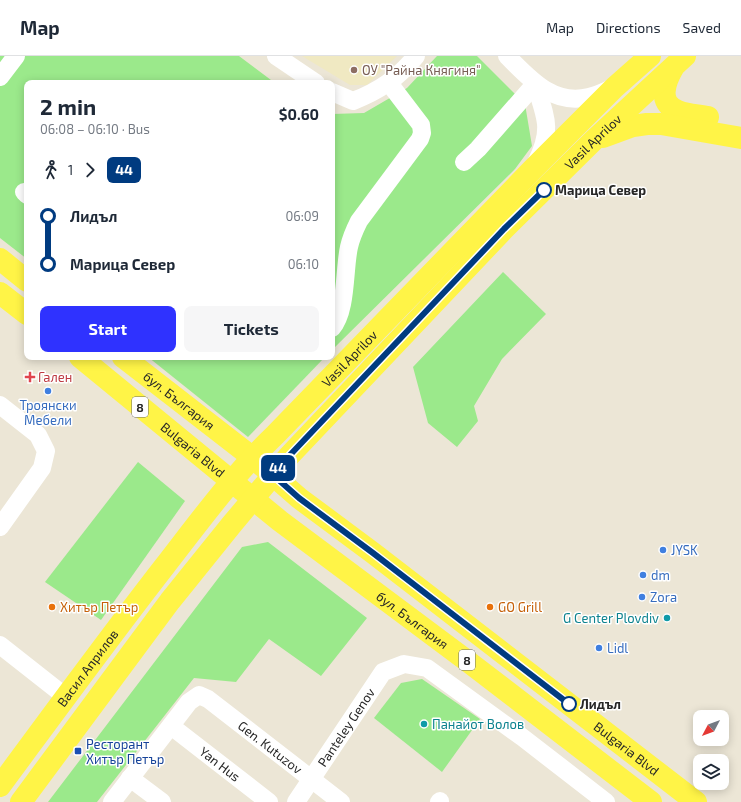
<!DOCTYPE html>
<meta charset="utf-8">
<style>
body{margin:0;font-family:"Exo 2",sans-serif;background:#f6f6f7;color:#1f2937;height:100vh;display:flex;flex-direction:column;font-size:15px;white-space:nowrap}
*{box-sizing:border-box;margin:0}
p{font-size:13px;color:#747a83}
.icon{flex:none;width:22px;height:22px;fill:none;stroke:currentColor;stroke-width:2;stroke-linecap:round;stroke-linejoin:round}
.map{position:relative;flex:1;overflow:hidden}
.side{position:absolute;left:24px;top:24px;width:311px;height:280px;display:flex;flex-direction:column;background:#fff;border-radius:8px;box-shadow:0 2px 10px #0003}
.side>*{flex:none}
.badge{padding:0 8px;border-radius:6px;font-size:14px;line-height:26px}
.needle{width:26px;rotate:229deg}
.tools{position:absolute;left:693px;top:654px;display:grid;gap:8px}
.tools a{display:grid;place-items:center;width:36px;height:36px;border-radius:8px;background:#fff;box-shadow:0 2px 10px #0003;font-size:20px}
.map>.badge{position:absolute;translate:-50% -50%;box-shadow:0 0 0 2px #fff}
.legs{display:flex;align-items:center;gap:6px;height:44px;padding:0 16px;font-size:13px}
.legs p{margin-inline-start:auto}
.headline{display:flex;align-items:center;justify-content:space-between;height:68px;padding:0 16px}
h1{font-size:22px;font-weight:700;line-height:30px}
.button{display:flex;gap:8px;margin-top:auto;padding:8px 16px}
.button a{flex:1;height:46px;border-radius:8px;background:#2f32ff;color:#fff;font-size:16px;font-weight:700;line-height:46px;text-align:center}
.button a+a{background:#f6f6f7;color:#1f2937}
ul{padding:0 16px;list-style:none}
li{display:flex;align-items:center;gap:14px;height:48px;font-size:15px}
li i{display:grid;place-items:center;width:6px;height:100%;margin:0 5px;background:currentColor}
li i::after{content:'';width:10px;height:10px;margin:-5px;border:3px solid;border-radius:50%;background:#fff}
li p{margin-inline-start:auto}
li:first-child i{background:linear-gradient(#0000 50%,currentColor 0)}
li:last-child i{background:linear-gradient(currentColor 50%,#0000 0)}
header{display:flex;align-items:center;gap:24px;box-sizing:border-box;height:56px;padding:0 20px;background:#fff;border-bottom:1px solid #e0e1e3}
header strong{font-size:19px}
nav{display:flex;gap:22px;margin-inline-start:auto;font-size:14px}
.map>svg:first-child{display:block}
</style>
<header>
<strong>Map</strong>
<nav><a>Map</a><a>Directions</a><a>Saved</a></nav>
</header>
<div class="map">
<svg width="741" height="746" viewBox="0 0 741 746">
<rect width="100%" height="100%" fill="#ece6d6"/>
<polygon fill="#f0e9c2" points="302,0 397,0 367,29 350,29"/>
<g fill="#9be98b">
<polygon points="0,0 239,0 275,27 27,27 27,203 0,182"/>
<polygon points="437,0 477,0 525,48 532,90 515,113 332,294 332,58 364,57 407,32"/>
<polygon points="503,216 546,258 502,303 474,350 478,365 457,391 428,367 413,311"/>
<polygon points="148,301 325,301 248,381"/>
<polygon points="138,406 185,445 101,564 45,526"/>
<polygon points="268,486 367,562 321,620 269,583 236,626 194,622 97,746 48,746 242,491"/>
<polygon points="422,623 480,663 442,716 374,662 401,627"/>
</g>
<g fill="none" stroke-linecap="round" stroke-linejoin="round">
<g stroke="#fff" stroke-width="18">
<polyline points="276,0 316,27"/>
<path d="M507,0c23,23 46,50 82,41 8,-2 16,-6 24,-9"/>
<polyline points="0,21 16,0"/>
<path d="M535,28c11,34 18,45 1,79"/>
<path d="M332,36l21,9c26,-10 45,-23 63,-45"/>
<polyline points="464,106 478,93 535,28"/>
<polyline points="24,136 27,139"/>
<path d="M332,272c15,-17 12,-59 17,-81 2,-9 6,-18 10,-26l61,-82 2,-6 -1,-8 -32,-42"/>
<polyline points="0,349 38,379 46,395 42,412 0,471"/>
<polyline points="0,589 66,641"/>
<path id="s1" d="M171,670l98,76"/>
<polyline points="130,722 162,746"/>
<path id="s2" d="M112,746l77,-100 10,-7 9,4 133,103"/>
<path id="s3" d="M296,746l87,-130 21,-8 23,4 95,69 84,65"/>
<polyline points="439,746 440,745"/>
</g>
<g stroke="#fff447" stroke-width="22">
<path d="M673,12c-8,14 -16,35 5,43 9,4 21,4 30,6"/>
<polyline points="603,81 633,70 647,68 661,68 741,82"/>
<polyline points="0,203 27,225"/>
<polyline points="0,237 27,258"/>
<path id="s4" d="M80,301l200,164 190,142 181,139"/>
<path id="s5" d="M123,301l129,100 47,41 74,55 323,249"/>
<path id="s6" d="M0,730c54,-73 108,-147 164,-219 35,-45 69,-92 111,-132l257,-265 83,-83 35,-31"/>
<path id="s7" d="M21,746l149,-201 62,-77 57,-68 215,-227 90,-89 91,-84"/>
</g>
</g>
<g fill="none" stroke-linecap="round" stroke-linejoin="round">
<defs>
<polyline id="line-1" points="544,134 504,173 272,418 299,442 373,497 569,648"/>
</defs>
<use href="#line-1" stroke="#fff" stroke-width="9"/>
<use href="#line-1" stroke="#003b80" stroke-width="6"/>
</g>
<circle fill="#8d6e63" stroke="#fff" stroke-width="1.5" cx="354" cy="14" r="4"/>
<g fill="#fff" stroke="#003b80" stroke-width="2">
<circle cx="544" cy="134" r="7"/>
<circle cx="569" cy="648" r="7"/>
</g>
<path fill="#e0444e" stroke="#fff" stroke-width="1.5" d="M28 315h4v4h4v4h-4v4h-4v-4h-4v-4h4z"/>
<g fill="#3f7fe0" stroke="#fff" stroke-width="1.5">
<circle cx="48" cy="335" r="4"/>
<circle cx="663" cy="494" r="4"/>
<circle cx="643" cy="519" r="4"/>
<circle cx="642" cy="541" r="4"/>
<circle cx="599" cy="592" r="4"/>
</g>
<g fill="#e8710a" stroke="#fff" stroke-width="1.5">
<circle cx="52" cy="551" r="4"/>
<circle cx="490" cy="551" r="4"/>
</g>
<g fill="#0f9aa8" stroke="#fff" stroke-width="1.5">
<circle cx="667" cy="562" r="4"/>
<circle cx="424" cy="668" r="4"/>
</g>
<rect fill="#1a4fb4" stroke="#fff" stroke-width="1.5" x="74" y="691" width="8" height="8" rx="2"/>
<g text-anchor="middle" dominant-baseline="central" stroke-width="3" stroke-linejoin="round" paint-order="stroke">
<g fill="#fff" stroke="#686868" stroke-width="1">
<rect x="132" y="341" width="16" height="20" rx="3"/>
<rect x="459" y="594" width="16" height="20" rx="3"/>
</g>
<g font-size="12" font-weight="bold" fill="#272727">
<text x="140" y="351">8</text>
<text x="467" y="604">8</text>
</g>
<g font-size="13" fill="#785e54" stroke="#fff" text-anchor="start">
<text x="362" y="14">ОУ "Райна Княгиня"</text>
</g>
<g font-size="13" fill="#272727" stroke="#fff">
<text stroke="none"><textPath href="#s7" startOffset="875">Vasil Aprilov</textPath></text>
<text stroke="none"><textPath href="#s6" startOffset="553">Vasil Aprilov</textPath></text>
<text stroke="none"><textPath href="#s5" startOffset="71">бул. България</textPath></text>
<text stroke="none"><textPath href="#s4" startOffset="146">Bulgaria Blvd</textPath></text>
<text stroke="none"><textPath href="#s4" startOffset="424">бул. България</textPath></text>
<text stroke="none"><textPath href="#s6" startOffset="147">Васил Априлов</textPath></text>
<text stroke="none"><textPath href="#s3" startOffset="90">Panteley Genov</textPath></text>
<text stroke="none"><textPath href="#s2" startOffset="227">Gen. Kutuzov</textPath></text>
<text stroke="none"><textPath href="#s5" startOffset="638">Bulgaria Blvd</textPath></text>
<text stroke="none"><textPath href="#s1" startOffset="62">Yan Hus</textPath></text>
</g>
<g font-size="13" font-weight="bold" fill="#272727" stroke="#fff" text-anchor="start">
<text x="555" y="134">Марица Север</text>
<text x="580" y="648">Лидъл</text>
</g>
<g font-size="13" fill="#be3a42" stroke="#fff" text-anchor="start">
<text x="38" y="321">Гален</text>
</g>
<g font-size="13" fill="#366cbe" stroke="#fff" text-anchor="start">
<text x="48" y="349" text-anchor="middle">Троянски<tspan x="48" dy="15">Мебели</tspan></text>
<text x="671" y="494">JYSK</text>
<text x="651" y="519">dm</text>
<text x="650" y="541">Zora</text>
<text x="607" y="592">Lidl</text>
</g>
<g font-size="13" fill="#c56008" stroke="#fff" text-anchor="start">
<text x="60" y="551">Хитър Петър</text>
<text x="498" y="551">GO Grill</text>
</g>
<g font-size="13" fill="#0d838f" stroke="#fff" text-anchor="end">
<text x="659" y="562">G Center Plovdiv</text>
<text x="432" y="668" text-anchor="start">Панайот Волов</text>
</g>
<g font-size="13" fill="#164399" stroke="#fff" text-anchor="start">
<text x="86" y="688">Ресторант<tspan x="86" dy="15">Хитър Петър</tspan></text>
</g>
</g>
</svg>
<div class="tools">
<a><svg class="needle" viewBox="-14 -14 28 28"><path d="M0-13l5 13h-10z" fill="#e53935"/><path d="M0 13l5-13h-10z" fill="#747a83"/></svg></a>
<a><svg class="icon" aria-label="layers" viewBox="0 0 24 24"><path d="M12 4l9 5-9 5-9-5zM3 14l9 5 9-5"/></svg></a>
</div>
<b class="badge" style="left:278px;top:412px;background:#003b80;color:#fff">44</b>
<section class="side">
<div class="headline"><div><h1>2 min</h1><p>06:08 – 06:10 · Bus</p></div><b>$0.60</b></div>
<div class="legs"><svg class="icon" aria-label="walk" viewBox="0 0 24 24"><circle cx="13" cy="4" r="2"/><path d="M13 8l-2 6 4 7M11 14l-3 7M7 12l3-4h3l4 4"/></svg>1<svg class="icon" aria-label="forward" viewBox="0 0 24 24"><path d="M9 5l7 7-7 7"/></svg><b class="badge" style="background:#003b80;color:#fff">44</b></div>
<ul>
<li><i style="color:#003b80"></i><b>Лидъл</b><p>06:09</p></li>
<li><i style="color:#003b80"></i><b>Марица Север</b><p>06:10</p></li>
</ul>
<div class="button"><a>Start</a><a>Tickets</a></div>
</section>
</div>
